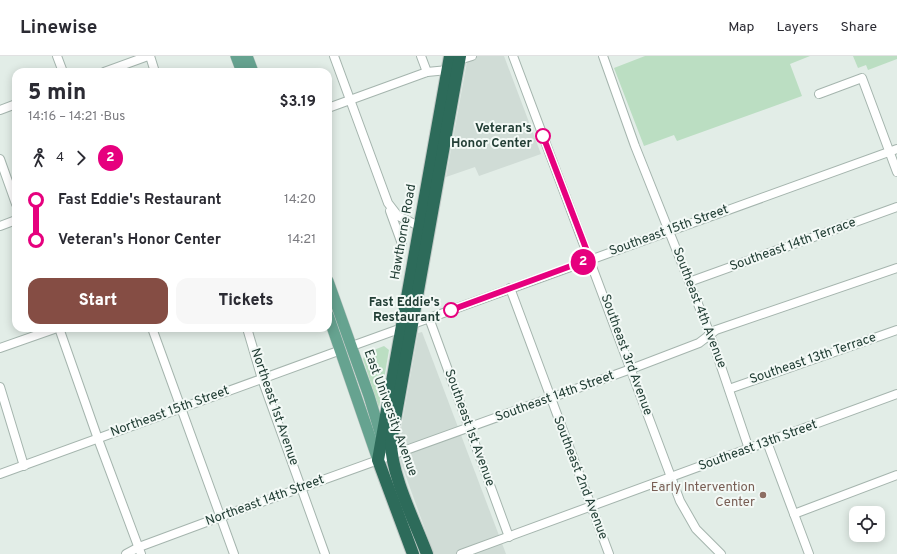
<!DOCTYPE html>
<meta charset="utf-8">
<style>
body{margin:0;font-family:Overpass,sans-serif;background:#f7f7f7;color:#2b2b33;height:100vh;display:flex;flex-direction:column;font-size:15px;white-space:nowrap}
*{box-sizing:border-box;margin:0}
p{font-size:13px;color:#7c7c81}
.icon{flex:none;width:22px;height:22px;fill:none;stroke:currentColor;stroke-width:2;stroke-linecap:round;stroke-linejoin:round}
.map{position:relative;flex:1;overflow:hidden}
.details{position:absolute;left:12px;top:12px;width:320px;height:264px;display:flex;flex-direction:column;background:#fff;border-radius:12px;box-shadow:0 2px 10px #0003}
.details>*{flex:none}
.badge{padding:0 8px;border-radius:13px;font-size:14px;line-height:26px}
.fabs{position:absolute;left:849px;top:450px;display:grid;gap:8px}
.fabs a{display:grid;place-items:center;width:36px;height:36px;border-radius:8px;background:#fff;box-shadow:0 2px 10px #0003;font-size:20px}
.map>.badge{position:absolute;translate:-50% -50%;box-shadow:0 0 0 2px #fff}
.legs{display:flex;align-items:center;gap:6px;height:44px;padding:0 16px;font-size:13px}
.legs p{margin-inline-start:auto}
.headline{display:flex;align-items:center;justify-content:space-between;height:68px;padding:0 16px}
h1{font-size:22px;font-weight:800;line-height:30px}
.button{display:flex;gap:8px;margin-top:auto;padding:8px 16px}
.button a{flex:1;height:46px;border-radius:12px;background:#854d44;color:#fff;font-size:16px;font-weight:800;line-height:46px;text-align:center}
.button a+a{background:#f7f7f7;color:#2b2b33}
ul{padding:0 16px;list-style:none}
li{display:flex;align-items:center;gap:14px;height:40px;font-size:15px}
li i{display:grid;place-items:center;width:6px;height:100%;margin:0 5px;background:currentColor}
li i::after{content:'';width:10px;height:10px;margin:-5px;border:3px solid;border-radius:50%;background:#fff}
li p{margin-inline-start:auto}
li:first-child i{background:linear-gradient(#0000 50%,currentColor 0)}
li:last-child i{background:linear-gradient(currentColor 50%,#0000 0)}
header{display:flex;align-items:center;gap:24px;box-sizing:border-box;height:56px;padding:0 20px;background:#fff;border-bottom:1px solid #e1e1e2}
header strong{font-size:19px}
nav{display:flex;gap:22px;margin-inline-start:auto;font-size:14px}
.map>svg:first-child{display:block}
</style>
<header>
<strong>Linewise</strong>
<nav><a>Map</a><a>Layers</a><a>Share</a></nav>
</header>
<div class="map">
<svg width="897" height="498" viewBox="0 0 897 498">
<rect width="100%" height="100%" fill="#e2ede7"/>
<g fill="#d0dcd6">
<polygon points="468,0 504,0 541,98 479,120 475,111 446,121"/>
<polygon points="422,276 506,498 434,498 401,407 399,384 418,277"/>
</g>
<g fill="#bbdec2">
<polygon points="645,0 810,0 790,8 802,40 677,85 674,79 644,90 614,12"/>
<polygon points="853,0 897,0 897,3 868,14 866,9 858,12"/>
<polygon points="384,290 389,294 379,352 363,303 366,297"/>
</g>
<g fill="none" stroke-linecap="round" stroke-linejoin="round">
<defs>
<g id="minor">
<polyline points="57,0 63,16"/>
<polyline points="150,0 155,16"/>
<polyline points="334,0 388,147 398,160 423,172"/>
<polyline points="421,0 427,16"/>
<polyline points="513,0 680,445 696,473 721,498"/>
<polyline points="603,0 635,90 710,278 749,393"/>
<polyline points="459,4 472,0"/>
<polyline points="104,16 148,0"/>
<polyline points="819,38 862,22 897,116"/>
<polyline points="328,52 427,16 448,14"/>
<polyline points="0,54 16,48"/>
<polyline points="0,103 16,148"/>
<polyline points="390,155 402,188"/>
<polyline points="0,170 16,164"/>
<polyline points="689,226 897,151"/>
<polyline points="510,232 609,498"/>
<polyline points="429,262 509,481"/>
<polyline points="59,272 98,383 141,498"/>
<polyline points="152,272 234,498"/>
<polyline points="247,272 262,323 325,498"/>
<polyline points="352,290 897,93"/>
<polyline points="0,292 57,272"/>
<polyline points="0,331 24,410"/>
<polyline points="729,333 897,274"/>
<polyline points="767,386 809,498"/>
<polyline points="0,418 341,294"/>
<polyline points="794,458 897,419"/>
<polyline points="126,498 139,491 220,461 631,313 699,287 716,274 897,212"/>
<polyline points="461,498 897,338"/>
</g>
<g id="major">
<polyline points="236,0 242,16"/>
<polyline points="247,0 253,16"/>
<polyline points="328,225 369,340 382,383"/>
<polyline points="328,259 378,404"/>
</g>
<g id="highway">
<polyline points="413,498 378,404 450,0"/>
<path d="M427,498c-12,-32 -36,-79 -36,-112l69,-386"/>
</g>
</defs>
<use href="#minor" stroke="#a5b5ae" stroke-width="10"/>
<use href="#major" stroke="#c1c9c6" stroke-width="12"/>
<use href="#highway" stroke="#c1c9c6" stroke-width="14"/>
<use href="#minor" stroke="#fff" stroke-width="8"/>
<use href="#major" stroke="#66a390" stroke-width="11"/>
<use href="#highway" stroke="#2d6b5a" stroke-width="12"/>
</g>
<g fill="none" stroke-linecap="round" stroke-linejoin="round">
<defs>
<polyline id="line-1" points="451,254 590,203 543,80"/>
</defs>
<use href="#line-1" stroke="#fff" stroke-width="9"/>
<use href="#line-1" stroke="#e6007e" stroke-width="6"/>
</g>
<g fill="#fff" stroke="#e6007e" stroke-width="2">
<circle cx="543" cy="80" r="7"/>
<circle cx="451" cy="254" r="7"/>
</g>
<circle fill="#8d6e63" stroke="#f3f9f6" stroke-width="1.5" cx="763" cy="439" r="4"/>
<g text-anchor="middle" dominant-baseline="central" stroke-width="4" stroke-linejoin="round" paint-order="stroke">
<g font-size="13" font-weight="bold" fill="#223e35" stroke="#f3f9f6" text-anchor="end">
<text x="532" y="73">Veteran's<tspan x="532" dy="15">Honor Center</tspan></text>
<text x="440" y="247">Fast Eddie's<tspan x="440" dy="15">Restaurant</tspan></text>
</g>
<g font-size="13" fill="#223e35" stroke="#f3f9f6">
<text transform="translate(669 175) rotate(-20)">Southeast 15th Street</text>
<text transform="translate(404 176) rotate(-80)">Hawthorne Road</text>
<text transform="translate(793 189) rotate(-20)">Southeast 14th Terrace</text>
<text transform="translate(699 252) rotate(69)">Southeast 4th Avenue</text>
<text transform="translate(626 299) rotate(70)">Southeast 3rd Avenue</text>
<text transform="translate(813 303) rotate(-19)">Southeast 13th Terrace</text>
<text transform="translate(555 341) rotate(-20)">Southeast 14th Street</text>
<text transform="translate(274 351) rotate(71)">Northeast 1st Avenue</text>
<text transform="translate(170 356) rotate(-20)">Northeast 15th Street</text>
<text transform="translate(390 357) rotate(70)">East University Avenue</text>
<text transform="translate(469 372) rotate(70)">Southeast 1st Avenue</text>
<text transform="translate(758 390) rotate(-20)">Southeast 13th Street</text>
<text transform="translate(580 422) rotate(69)">Southeast 2nd Avenue</text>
<text transform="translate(265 445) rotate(-20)">Northeast 14th Street</text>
</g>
<g font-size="13" fill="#785e54" stroke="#f3f9f6" text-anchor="end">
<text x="755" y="432">Early Intervention<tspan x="755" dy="15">Center</tspan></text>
</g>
</g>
</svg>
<div class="fabs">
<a><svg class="icon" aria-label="locate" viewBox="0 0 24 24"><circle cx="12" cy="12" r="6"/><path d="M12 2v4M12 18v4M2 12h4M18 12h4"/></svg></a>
</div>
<b class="badge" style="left:583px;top:206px;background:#e6007e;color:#fff">2</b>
<section class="details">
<div class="headline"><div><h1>5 min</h1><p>14:16 – 14:21 · Bus</p></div><b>$3.19</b></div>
<div class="legs"><svg class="icon" aria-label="walk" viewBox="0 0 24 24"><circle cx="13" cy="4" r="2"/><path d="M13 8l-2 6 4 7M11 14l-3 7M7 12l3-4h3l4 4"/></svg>4<svg class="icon" aria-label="forward" viewBox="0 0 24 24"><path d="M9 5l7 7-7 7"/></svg><b class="badge" style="background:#e6007e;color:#fff">2</b></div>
<ul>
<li><i style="color:#e6007e"></i><b>Fast Eddie's Restaurant</b><p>14:20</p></li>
<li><i style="color:#e6007e"></i><b>Veteran's Honor Center</b><p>14:21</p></li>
</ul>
<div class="button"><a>Start</a><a>Tickets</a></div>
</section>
</div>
